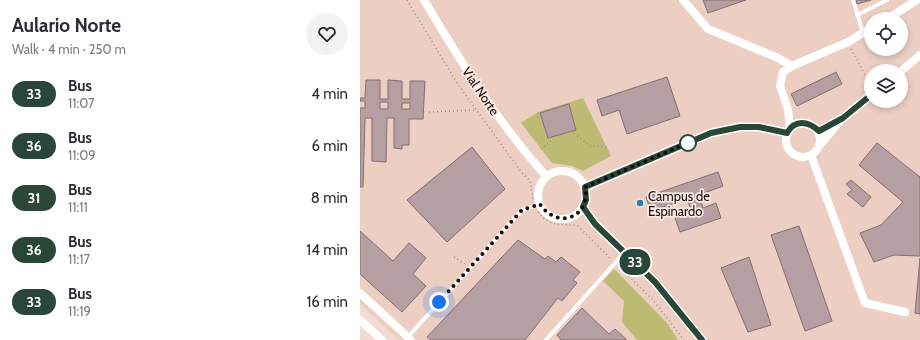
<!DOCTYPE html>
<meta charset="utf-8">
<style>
body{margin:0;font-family:Cabin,sans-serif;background:#f2f2f3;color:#2b2b33;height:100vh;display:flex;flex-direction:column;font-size:15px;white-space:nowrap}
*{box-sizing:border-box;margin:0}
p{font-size:13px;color:#7c7c81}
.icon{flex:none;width:22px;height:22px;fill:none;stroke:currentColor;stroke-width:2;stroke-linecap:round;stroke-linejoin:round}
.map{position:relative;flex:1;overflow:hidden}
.details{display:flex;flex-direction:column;background:#fff;width:360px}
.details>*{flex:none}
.badge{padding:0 8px;border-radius:13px;font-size:14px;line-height:26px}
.controls{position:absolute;left:504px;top:12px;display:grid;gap:8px}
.controls a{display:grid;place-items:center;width:44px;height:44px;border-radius:50%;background:#fff;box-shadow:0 2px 6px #0003;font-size:20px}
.you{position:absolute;width:20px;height:20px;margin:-10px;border:3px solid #fff;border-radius:50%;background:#1a73e8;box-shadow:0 0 0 6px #1a73e833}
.map>.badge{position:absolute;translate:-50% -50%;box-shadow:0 0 0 2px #fff}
.round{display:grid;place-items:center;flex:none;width:42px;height:42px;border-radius:21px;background:#f2f2f3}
.headline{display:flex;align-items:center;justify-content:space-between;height:68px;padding:0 12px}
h1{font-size:19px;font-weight:700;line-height:30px}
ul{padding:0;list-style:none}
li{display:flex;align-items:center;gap:12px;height:52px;padding:0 12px}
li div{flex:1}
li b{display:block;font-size:15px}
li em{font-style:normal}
li .badge{min-width:44px;font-weight:700;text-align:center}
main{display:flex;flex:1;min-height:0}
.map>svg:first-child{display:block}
</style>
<main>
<section class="details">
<div class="headline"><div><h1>Aulario Norte</h1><p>Walk · 4 min · 250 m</p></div><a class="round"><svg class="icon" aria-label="heart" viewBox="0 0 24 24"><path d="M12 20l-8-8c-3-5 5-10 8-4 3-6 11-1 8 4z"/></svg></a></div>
<ul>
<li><span class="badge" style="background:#294738;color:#fff">33</span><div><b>Bus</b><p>11:07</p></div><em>4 min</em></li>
<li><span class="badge" style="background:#294738;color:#fff">36</span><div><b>Bus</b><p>11:09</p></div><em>6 min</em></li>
<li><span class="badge" style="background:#2a4738;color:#fff">31</span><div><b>Bus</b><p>11:11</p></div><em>8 min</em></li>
<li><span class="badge" style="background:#294737;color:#fff">36</span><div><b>Bus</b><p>11:17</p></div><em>14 min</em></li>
<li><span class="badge" style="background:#294738;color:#fff">33</span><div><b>Bus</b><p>11:19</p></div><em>16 min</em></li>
</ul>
</section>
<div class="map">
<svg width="560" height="340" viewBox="0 0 560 340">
<rect width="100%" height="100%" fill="#f2dbd3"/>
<path fill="#eccec3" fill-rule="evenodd" d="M0,0h560v340h-521l-39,-36zM511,19h30v30h-30zM511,71h30v30h-30z"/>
<g fill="#bdbb73" fill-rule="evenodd">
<path d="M223,98l28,58 -28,15 -11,-5 -20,-3 -31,-40 17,-11zM209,104l7,26 -28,8 -8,-24z"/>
<polygon points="254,269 307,323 318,340 277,340 262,322 264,301 243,281"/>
</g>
<g fill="#b59fa2" stroke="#836e71" fill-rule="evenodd">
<polygon points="343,0 386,0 348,13"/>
<polygon points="496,0 511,0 497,4"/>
<polygon points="476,72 482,84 437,106 431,94"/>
<polygon points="307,77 320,116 267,134 259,110 242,116 237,100"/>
<path d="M6,80h14v19h8v-19l14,1v18h8v-18h15l-2,38h-14v26h-7v4l-8,-1v-30h-7l-1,44 -14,-1v-43h-7l-2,69h-3v-79h5v-7h-5v-3h5zM20,102h8v7h-8zM42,103h8v6h-8z"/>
<polygon points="209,104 216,130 188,138 180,113"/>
<polygon points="517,143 560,177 560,256 534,255 514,262 500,233 521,225 543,202 499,165"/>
<polygon points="112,147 145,189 87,242 47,200"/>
<polygon points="358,172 363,186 339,195 343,208 356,203 361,218 320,232 315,218 332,212 327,199 291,211 286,197"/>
<polygon points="491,180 511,197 503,207 487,194 492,190 486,184"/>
<polygon points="439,226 472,321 445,331 411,235"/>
<polygon points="0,231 33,261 49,243 66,258 53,274 66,286 42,312 0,274"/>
<polygon points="158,240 185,259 188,256 196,262 201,257 220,272 213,280 217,283 202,301 198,298 165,340 71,340 67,337"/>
<polygon points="389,257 411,325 388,332 361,268"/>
<polygon points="560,258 560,314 555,313"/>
<polygon points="222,308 249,334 255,329 267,340 201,340 197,335"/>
</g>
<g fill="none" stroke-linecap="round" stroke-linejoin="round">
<g stroke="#9f8e88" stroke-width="1.5" stroke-dasharray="1 3" stroke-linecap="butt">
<polyline points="47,0 97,83 162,173 170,181 173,200"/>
<polyline points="491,49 511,86"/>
<polygon points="209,104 216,130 188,138 180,113"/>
<polyline points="69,112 116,110"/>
<polyline points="211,131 230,146 247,147"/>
<polyline points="181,149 190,142 192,138"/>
<path d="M178,212c12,16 23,11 40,14l32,32"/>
<polyline points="94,257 105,264"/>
<polyline points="260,268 293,300 324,340"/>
</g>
<g stroke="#fff" stroke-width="4">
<polyline points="493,0 503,33"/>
<polyline points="497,15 527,0"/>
<polyline points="48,337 162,210 180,204"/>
<polyline points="186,340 265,252"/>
</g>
<g stroke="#fff" stroke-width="8">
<path d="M64,0c37,62 74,123 122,176"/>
<polyline points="323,0 348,29 416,57 432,66"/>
<polyline points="527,19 557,0"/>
<polyline points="541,71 560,55"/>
<circle cx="443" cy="140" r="17"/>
<polyline points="430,129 428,109 420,86 423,72 432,66 488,42 511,28"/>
<polyline points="459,131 483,118 511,95"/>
<polyline points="460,145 480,121"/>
<polyline points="451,155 505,303 545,312"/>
<circle cx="202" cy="195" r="24"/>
<polyline points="225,187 351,133 380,127 399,127 427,133"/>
<polyline points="223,207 235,223 295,282 342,340"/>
<polyline points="0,293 51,340"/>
<polyline points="0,320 22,340"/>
</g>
</g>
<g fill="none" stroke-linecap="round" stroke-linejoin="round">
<defs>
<path id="line" d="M342,340l-47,-58 -60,-58 -12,-17 3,-7 -1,-13 126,-54 29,-6h19l28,6c8,-14 21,-12 32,-2l24,-13 28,-23"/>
</defs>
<use href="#line" stroke="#fff" stroke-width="9"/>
<use href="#line" stroke="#294738" stroke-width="6"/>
<path stroke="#150e0b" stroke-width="4" stroke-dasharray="0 7.2" d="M79,302l83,-92 18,-6c17,26 51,14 45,-17l103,-44"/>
</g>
<circle fill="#fff" stroke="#294738" stroke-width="2" cx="328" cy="143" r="8"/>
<circle fill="#237fad" stroke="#fceae3" stroke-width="1.5" cx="280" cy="203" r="4"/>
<g text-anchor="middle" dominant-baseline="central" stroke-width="3.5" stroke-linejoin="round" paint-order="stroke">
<g font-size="13" fill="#150e0b" stroke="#fceae3">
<text transform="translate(121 91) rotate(56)">Vial Norte</text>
</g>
<g font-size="13" fill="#150e0b" stroke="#fceae3" text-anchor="start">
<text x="288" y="196">Campus de<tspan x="288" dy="15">Espinardo</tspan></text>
</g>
</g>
</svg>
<div class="controls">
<a><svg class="icon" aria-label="locate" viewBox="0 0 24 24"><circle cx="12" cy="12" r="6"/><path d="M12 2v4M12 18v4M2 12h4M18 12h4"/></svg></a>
<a><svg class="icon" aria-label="layers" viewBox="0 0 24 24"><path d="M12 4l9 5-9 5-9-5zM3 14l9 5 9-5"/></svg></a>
</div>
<div class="you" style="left:79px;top:302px"></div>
<b class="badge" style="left:275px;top:262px;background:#294738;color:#fff">33</b>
</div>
</main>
